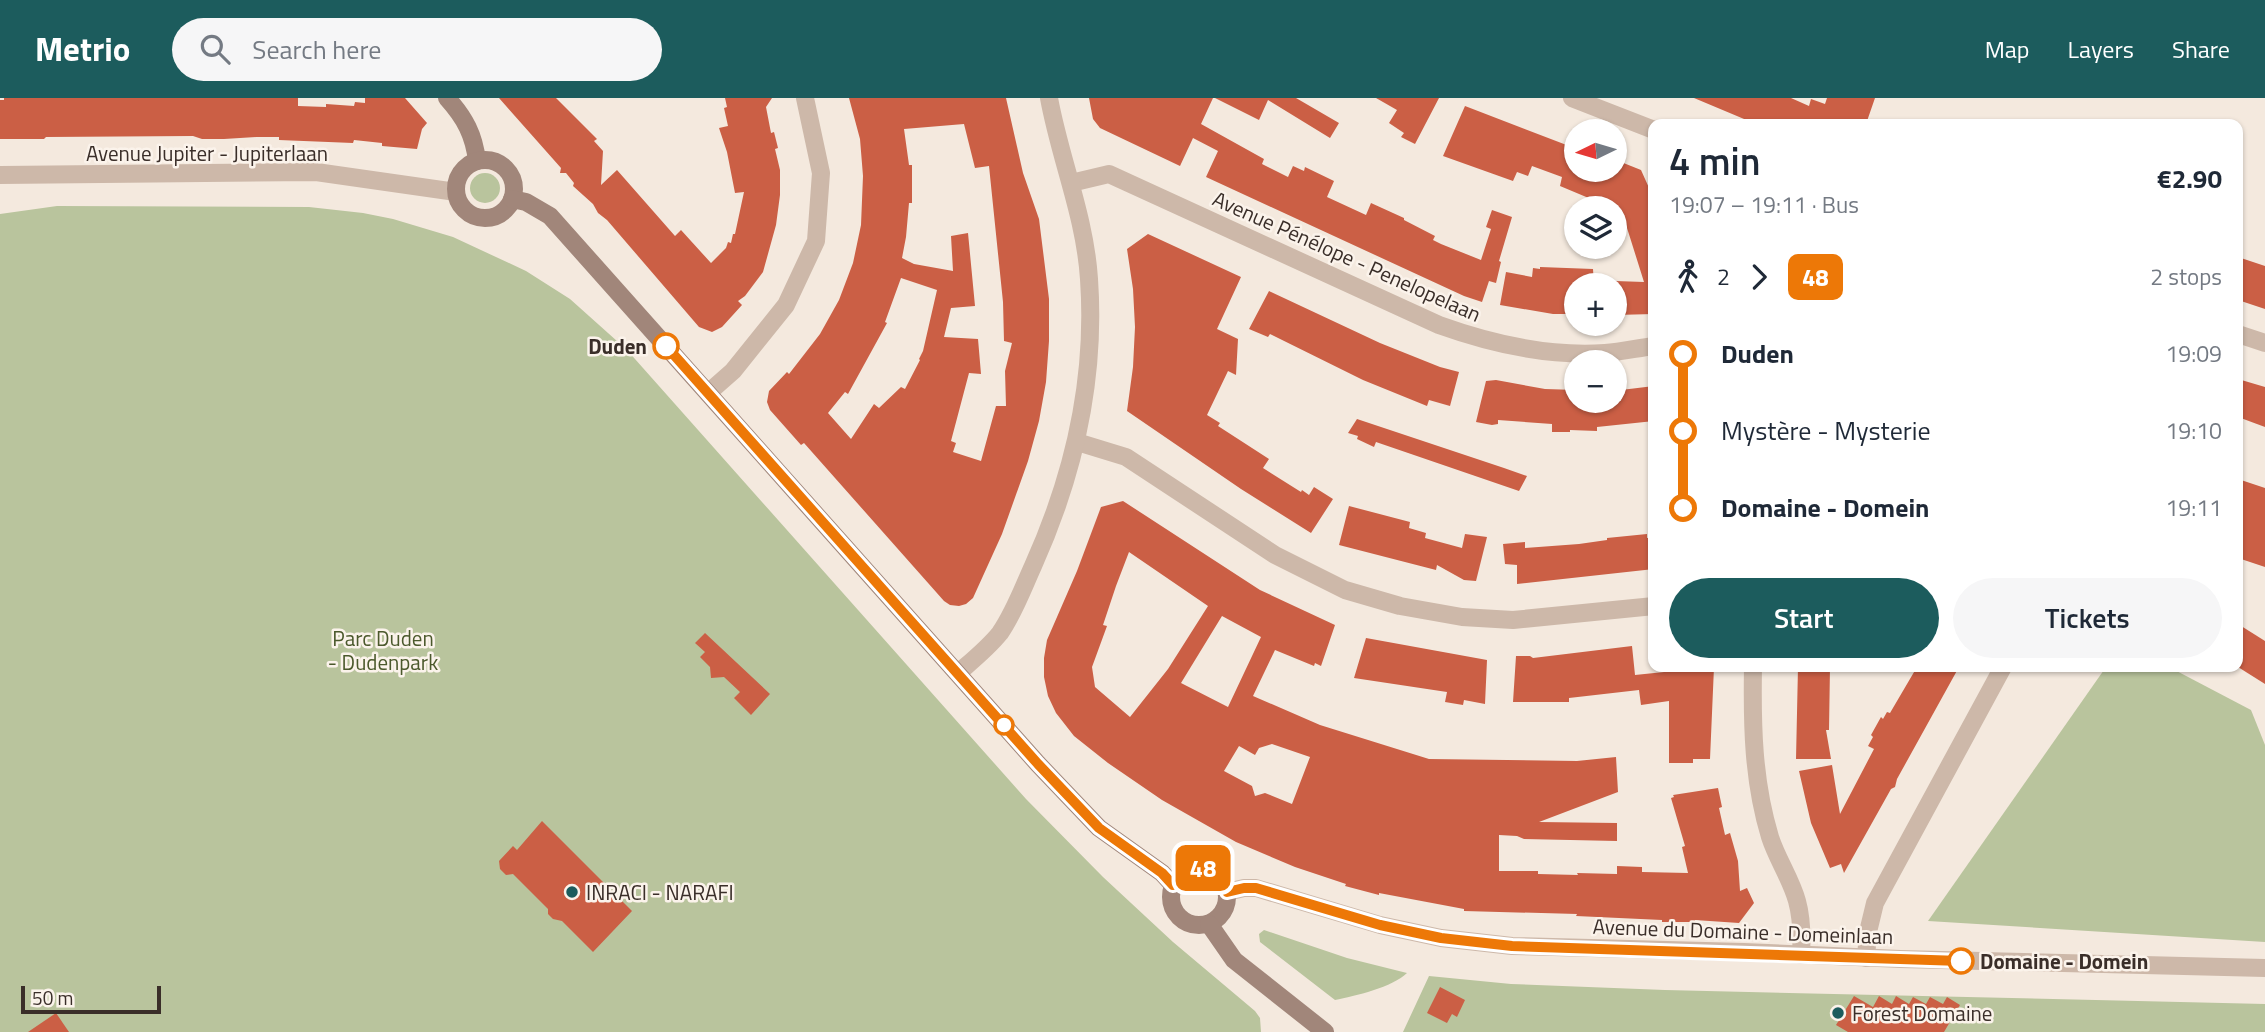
<!DOCTYPE html>
<meta charset="utf-8">
<style>
body{margin:0;font-family:"Titillium Web",sans-serif;background:#f6f6f7;color:#1f2937;height:100vh;display:flex;flex-direction:column;font-size:26px;white-space:nowrap}
*{box-sizing:border-box;margin:0}
p{font-size:23px;color:#747a83}
.icon{flex:none;width:38px;height:38px;fill:none;stroke:currentColor;stroke-width:2;stroke-linecap:round;stroke-linejoin:round}
.map{position:relative;flex:1;overflow:hidden}
.drawer{position:absolute;left:1648px;top:21px;width:595px;height:553px;display:flex;flex-direction:column;background:#fff;border-radius:14px;box-shadow:0 2px 5px #0004}
.drawer>*{flex:none}
.badge{padding:0 14px;border-radius:10px;font-size:24px;line-height:46px}
.needle{width:46px;rotate:265deg}
.tools{position:absolute;left:1564px;top:21px;display:grid;gap:14px}
.tools a{display:grid;place-items:center;width:63px;height:63px;border-radius:50%;background:#fff;box-shadow:0 2px 5px #0004;font-size:35px}
.scale{position:absolute;left:21px;bottom:18px;width:140px;box-sizing:border-box;padding-left:7px;border:4px solid #3a2e29;border-top:0;font-size:19px;line-height:24px;white-space:nowrap;color:#3a2e29;-webkit-text-stroke:5px #fbf3eb;paint-order:stroke}
.map>.badge{position:absolute;translate:-50% -50%;box-shadow:0 0 0 4px #fff}
.legs{display:flex;align-items:center;gap:10px;height:77px;padding:0 21px;font-size:23px}
.legs p{margin-inline-start:auto}
.overview{display:flex;align-items:center;justify-content:space-between;height:119px;padding:0 21px}
h1{font-size:38px;font-weight:600;line-height:52px}
.cta{display:flex;gap:14px;margin-top:auto;padding:14px 21px}
.cta a{flex:1;height:80px;border-radius:42px;background:#1c5c5d;color:#fff;font-size:28px;font-weight:600;line-height:80px;text-align:center}
.cta a+a{background:#f6f6f7;color:#1f2937}
ul{padding:0 21px;list-style:none}
li{display:flex;align-items:center;gap:24px;height:77px;font-size:26px}
li i{display:grid;place-items:center;width:10px;height:100%;margin:0 9px;background:currentColor}
li i::after{content:'';width:18px;height:18px;margin:-9px;border:5px solid;border-radius:50%;background:#fff}
li p{margin-inline-start:auto}
li:first-child i{background:linear-gradient(#0000 50%,currentColor 0)}
li:last-child i{background:linear-gradient(currentColor 50%,#0000 0)}
header{display:flex;align-items:center;gap:42px;box-sizing:border-box;height:98px;padding:0 35px;background:#1c5c5d;color:#fff}
header strong{font-size:33px}
nav{display:flex;gap:38px;margin-inline-start:auto;font-size:24px}
.search{width:490px;height:63px;background:#f6f6f7;display:flex;align-items:center;gap:18px;box-sizing:border-box;padding:0 24px;border-radius:38px;color:#747a83;font-size:26px}
.map>svg:first-child{display:block}
</style>
<header>
<strong>Metrio</strong>
<div class="search"><svg class="icon" aria-label="search" viewBox="0 0 24 24"><circle cx="10" cy="10" r="6"/><path d="M15 15l6 6"/></svg>Search here</div>
<nav><a>Map</a><a>Layers</a><a>Share</a></nav>
</header>
<div class="map">
<svg width="2265" height="934" viewBox="0 0 2265 934">
<rect width="100%" height="100%" fill="#f4e9de"/>
<g fill="#b9c49d">
<circle cx="485" cy="90" r="15"/>
<polygon points="57,108 309,109 363,115 393,121 453,139 526,173 570,201 627,252 1026,701 1103,779 1173,844 1255,913 1260,920 1261,934 0,934 0,116"/>
<polygon points="2106,569 2169,569 2251,612 2265,647 2265,844 1928,823"/>
<path d="M1264,832l83,28 60,15c-14,14 -52,23 -72,27l-75,-58 -1,-8z"/>
<polygon points="1429,878 1511,886 1665,892 2265,906 2265,934 1403,934"/>
</g>
<g fill="#cb5f45" fill-rule="evenodd">
<polygon points="4,0 298,0 298,8 326,9 326,6 354,8 355,4 365,5 365,0 405,0 427,25 422,31 417,51 382,48 382,45 354,42 353,45 279,42 279,39 256,39 224,41 202,41 193,38 46,39 44,41 0,41 0,2 4,2"/>
<polygon points="499,0 556,0 597,41 594,43 603,53 601,87 617,72 675,138 681,132 711,165 726,150 728,144 731,145 733,136 735,136 744,94 735,95 727,54 719,30 728,28 724,10 727,9 725,0 772,0 766,9 771,35 774,34 778,50 775,51 780,72 780,97 776,127 763,174 745,198 738,203 742,207 722,229 712,234 699,229 607,122 598,115 593,106 573,88 574,85 566,75 560,75 561,70"/>
<path d="M849,0h157l17,75 16,46 10,80v42l-3,41 -7,39 -11,40 -26,73 -29,64 -7,6 -7,2 -9,-1 -6,-4 -140,-158 -3,2 -31,-35 -3,-8 2,-11 18,-19 2,2 31,-40 19,-34 14,-37 8,-38 2,-49 -3,-37zM964,26l11,44 14,-2 14,136 1,39 8,2 -7,28 1,35h-10l-15,55 -28,-9 3,-9 -5,-2 18,-68 12,1 -3,-35 -34,-2 7,-29 24,-2 -7,-73 -17,3 2,35 -39,-7 -12,-6 4,-21 3,-34h3v-38h-3l-5,-36zM901,180l36,12 -14,61 -4,8 1,1 -15,29 -4,-2 -22,21 -5,-4 -23,35 -23,-26 17,-21 3,2 39,-71 -2,-1z"/>
<polygon points="1089,0 1213,0 1201,26 1264,61 1262,66 1288,79 1293,68 1304,73 1305,69 1334,83 1327,99 1366,117 1371,105 1404,120 1404,122 1435,138 1433,142 1441,146 1481,162 1491,131 1486,129 1492,112 1512,119 1499,163 1501,164 1496,185 1489,183 1482,204 1464,198 1206,79 1218,53 1193,40 1180,68 1100,30 1093,21"/>
<polygon points="1215,0 1296,0 1339,25 1330,40 1268,2 1259,22"/>
<polygon points="1376,0 1439,0 1415,46 1401,39 1404,35 1389,25 1397,12"/>
<polygon points="1694,0 1791,0 1809,8 1811,1 1825,6 1827,0 1875,0 1866,26 1756,26"/>
<polygon points="1465,8 1577,51 1577,72 1615,72 1616,62 1641,72 1654,101 1654,216 1615,217 1615,183 1644,184 1622,114 1560,88 1562,79 1532,68 1528,78 1517,74 1513,83 1443,58"/>
<polygon points="1148,136 1241,179 1217,231 1238,241 1236,277 1228,273 1207,317 1220,325 1218,328 1269,361 1263,370 1301,394 1302,392 1309,397 1314,389 1333,401 1311,435 1241,391 1127,313 1133,269 1135,229 1133,191 1127,151"/>
<polygon points="2238,159 2265,168 2265,211 2238,202"/>
<polygon points="1540,169 1593,171 1594,187 1577,187 1577,216 1553,216 1500,207 1506,174 1532,179 1533,170 1540,171"/>
<polygon points="1269,193 1380,245 1440,269 1459,274 1450,308 1429,302 1427,308 1363,282 1270,236 1268,239 1249,231"/>
<polygon points="2238,281 2265,289 2265,329 2238,319"/>
<polygon points="1496,282 1545,291 1577,292 1577,303 1621,303 1621,292 1654,288 1654,323 1597,329 1597,333 1570,332 1570,334 1552,334 1552,326 1498,322 1498,326 1492,327 1476,324 1486,283"/>
<polygon points="1357,321 1504,370 1527,378 1519,393 1376,344 1374,349 1357,341 1358,338 1348,335"/>
<polygon points="2238,381 2265,390 2265,469 2238,460"/>
<path d="M1123,403l137,89 75,35 -14,41 -6,-3 -1,3 -39,-16 -22,46 67,29 109,34 148,2 39,-4 2,35 -79,30 78,1v18l-93,-2 -7,-3 -18,-1v36h39v3l40,1 -1,-2 40,1v-8l25,1v5l46,1 -6,-26 3,-1 -14,-48 3,-1 -1,-2 45,-7 4,19 -3,1 6,27 5,-2 8,28 2,30 7,-3 7,15 -15,20 -44,-3v2h-33v-2l-86,-4 1,-2 -113,-3v-2l-85,-16v2l-34,-9 1,-2 -51,-17 -59,-25 -74,-42 -54,-37 -34,-27 -18,-23 -8,-17 -4,-19v-19l3,-18 30,-69 24,-64zM1129,454l79,54 -40,63 -38,48 -35,-30 -3,-20 15,-41 -4,-1 13,-39zM1222,518l39,21 -33,70 -47,-24zM1272,646l38,13 -18,47 -27,-11 -10,3 -3,-10 -28,-15 15,-25 16,9 4,-7z"/>
<polygon points="1349,408 1410,424 1409,430 1426,435 1425,440 1462,450 1465,436 1487,439 1476,483 1464,482 1437,467 1436,472 1339,447"/>
<polygon points="1647,436 1647,440 1654,439 1654,471 1517,486 1517,467 1505,466 1503,446 1525,444 1525,450 1579,446 1607,442 1607,440"/>
<polygon points="2238,526 2265,543 2265,586 2238,569"/>
<polygon points="705,535 770,596 751,617 734,600 740,594 724,579 711,580 710,569 700,559 705,554 695,545"/>
<polygon points="1366,540 1487,562 1485,606 1464,602 1463,607 1445,604 1447,594 1354,580"/>
<polygon points="1632,548 1635,577 1664,574 1664,569 1714,569 1710,661 1693,661 1693,665 1669,665 1669,603 1641,607 1639,592 1569,600 1569,604 1513,604 1516,558 1530,558 1533,560"/>
<polygon points="1798,569 1830,569 1829,632 1826,632 1831,661 1796,661"/>
<polygon points="1917,569 1959,569 1897,681 1895,689 1891,691 1844,775 1841,766 1830,770 1811,725 1799,673 1832,667 1840,716 1874,651 1868,648 1873,639 1871,637 1881,619 1883,621 1887,614 1890,615"/>
<polygon points="542,723 632,813 593,854 562,823 553,821 548,816 548,811 513,776 506,777 500,771 499,763 513,748 517,752"/>
<polygon points="1440,889 1465,902 1457,919 1452,916 1447,925 1427,915"/>
<polygon points="1854,898 1873,909 1879,898 1892,906 1896,898 1909,906 1913,899 1926,906 1930,899 1943,906 1947,899 1960,907 1944,934 1848,934 1836,927"/>
<polygon points="56,915 69,934 28,934"/>
</g>
<g fill="none" stroke-linecap="round" stroke-linejoin="round">
<g stroke="#cdb8a9" stroke-width="18">
<polyline points="1572,0 1654,32"/>
<polyline points="0,77 316,74 456,94"/>
<path d="M1071,85l38,-9 330,151c53,19 110,32 166,28 16,-1 33,-5 49,-7"/>
<polyline points="2238,236 2265,245"/>
<polyline points="708,295 733,273 786,207 816,143 821,75 805,0"/>
<polyline points="1077,344 1126,359 1275,457 1345,492 1400,508 1462,519 1513,522 1654,508"/>
<path d="M1753,569c-1,58 0,114 17,170 7,22 21,42 27,64 5,18 5,36 4,54"/>
<path d="M958,575c15,-13 30,-25 42,-40 14,-20 23,-45 33,-67 41,-91 63,-187 56,-287 -4,-63 -29,-120 -40,-181"/>
<polyline points="1227,794 1244,790 1256,790 1380,827 1441,840 1512,848 1744,854 1900,861 2265,870"/>
<polyline points="1866,860 1868,834 1875,805 2003,569"/>
</g>
<g stroke="#a1867a" stroke-width="18">
<path d="M447,0c18,20 27,37 30,63"/>
<circle cx="485" cy="91" r="29"/>
<polyline points="512,101 526,104 550,118 1038,666 1099,730 1162,775 1173,787"/>
<circle cx="1199" cy="799" r="28"/>
<polyline points="1209,826 1234,862 1325,934"/>
</g>
</g>
<g fill="none" stroke-linecap="round" stroke-linejoin="round">
<defs>
<path id="line-1" d="M666,248l372,418 61,64 63,45 11,12c16,-24 46,-21 54,7l17,-4h12l124,37 61,13 71,8 449,15"/>
</defs>
<use href="#line-1" stroke="#fff" stroke-width="16"/>
<use href="#line-1" stroke="#ed7807" stroke-width="10"/>
</g>
<g fill="#fff" stroke="#ed7807" stroke-width="3.5">
<circle cx="666" cy="248" r="12"/>
<circle cx="1004" cy="627" r="9"/>
<circle cx="1961" cy="863" r="12"/>
</g>
<g fill="#1c5c5d" stroke="#fbf3eb" stroke-width="2.5">
<circle cx="572" cy="794" r="7"/>
<circle cx="1838" cy="915" r="7"/>
</g>
<g text-anchor="middle" dominant-baseline="central" stroke-width="5" stroke-linejoin="round" paint-order="stroke">
<g font-size="21" fill="#3a2e29" stroke="#fbf3eb">
<text x="207" y="55">Avenue Jupiter - Jupiterlaan</text>
<text transform="translate(1347 158) rotate(24)">Avenue Pénélope - Penelopelaan</text>
<text transform="translate(1743 833) rotate(2)">Avenue du Domaine - Domeinlaan</text>
</g>
<g font-size="21" font-weight="bold" fill="#3a2e29" stroke="#fbf3eb" text-anchor="end">
<text x="647" y="248">Duden</text>
<text x="1980" y="863" text-anchor="start">Domaine - Domein</text>
</g>
<g font-size="21" fill="#4b592c" stroke="#fbf3eb">
<text x="383" y="540">Parc Duden<tspan x="383" dy="24">- Dudenpark</tspan></text>
</g>
<g font-size="21" fill="#3a2e29" stroke="#fbf3eb" text-anchor="start">
<text x="586" y="794">INRACI - NARAFI</text>
<text x="1852" y="915">Forest Domaine</text>
</g>
</g>
</svg>
<div class="tools">
<a><svg class="needle" viewBox="-14 -14 28 28"><path d="M0-13l5 13h-10z" fill="#e53935"/><path d="M0 13l5-13h-10z" fill="#747a83"/></svg></a>
<a><svg class="icon" aria-label="layers" viewBox="0 0 24 24"><path d="M12 4l9 5-9 5-9-5zM3 14l9 5 9-5"/></svg></a>
<a>+</a>
<a>−</a>
</div>
<div class="scale">50 m</div>
<b class="badge" style="left:1203px;top:770px;background:#ed7807;color:#fff">48</b>
<section class="drawer">
<div class="overview"><div><h1>4 min</h1><p>19:07 – 19:11 · Bus</p></div><b>€2.90</b></div>
<div class="legs"><svg class="icon" aria-label="walk" viewBox="0 0 24 24"><circle cx="13" cy="4" r="2"/><path d="M13 8l-2 6 4 7M11 14l-3 7M7 12l3-4h3l4 4"/></svg>2<svg class="icon" aria-label="forward" viewBox="0 0 24 24"><path d="M9 5l7 7-7 7"/></svg><b class="badge" style="background:#ed7807;color:#fff">48</b><p>2 stops</p></div>
<ul>
<li><i style="color:#ed7807"></i><b>Duden</b><p>19:09</p></li>
<li><i style="color:#ed7807"></i><span>Mystère - Mysterie</span><p>19:10</p></li>
<li><i style="color:#ed7807"></i><b>Domaine - Domein</b><p>19:11</p></li>
</ul>
<div class="cta"><a>Start</a><a>Tickets</a></div>
</section>
</div>
